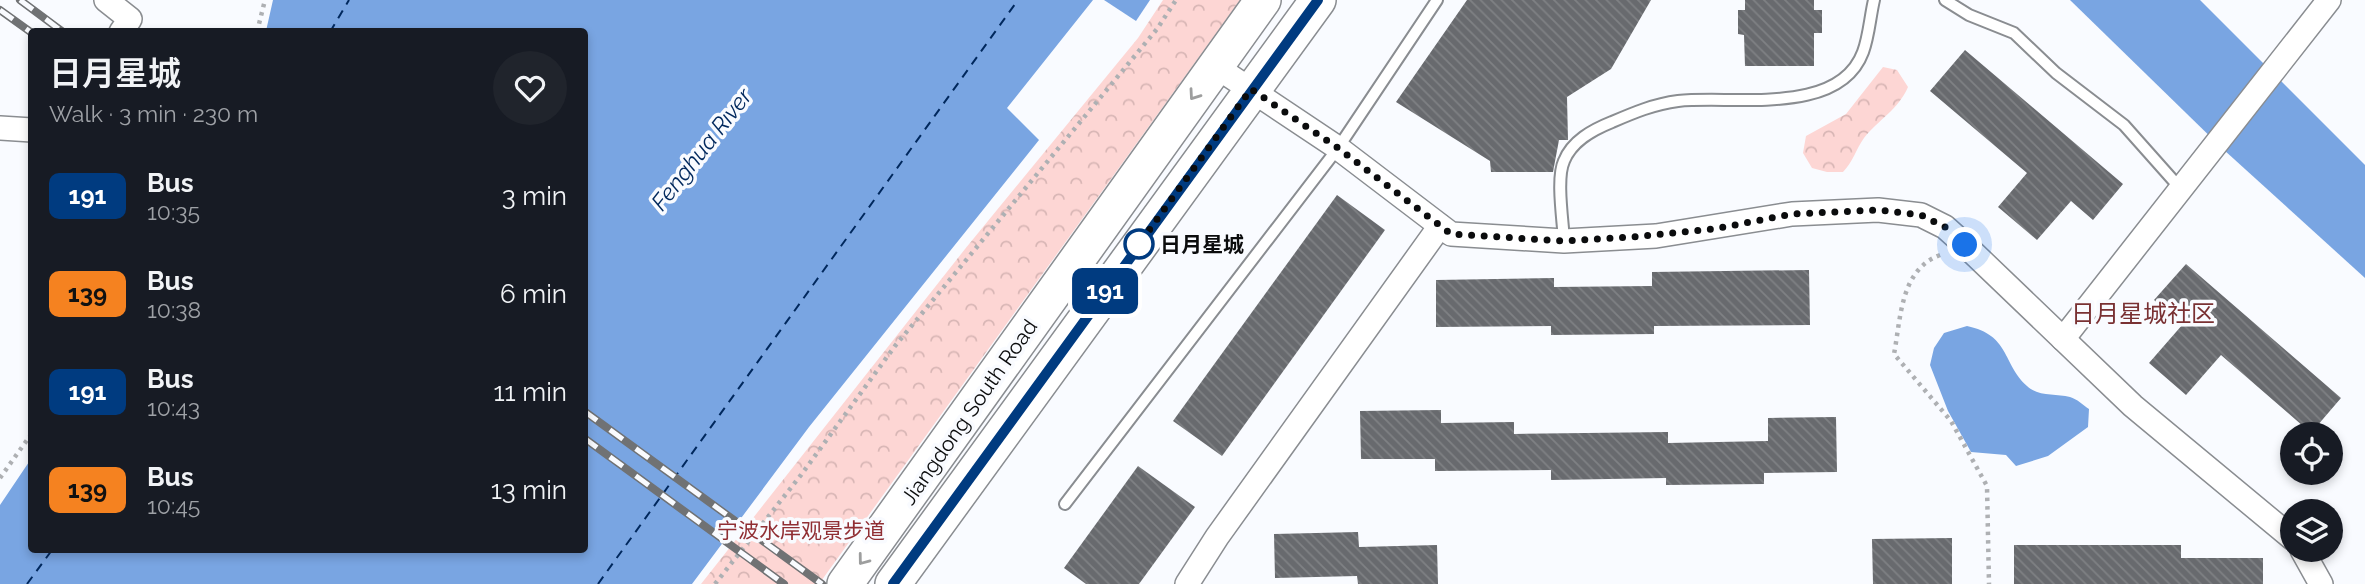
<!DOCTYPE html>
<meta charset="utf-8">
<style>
body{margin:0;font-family:Raleway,"Noto Sans SC",sans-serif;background:#20242c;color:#f1f3f6;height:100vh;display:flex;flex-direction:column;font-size:26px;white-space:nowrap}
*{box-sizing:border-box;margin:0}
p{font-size:23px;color:#9ea1a6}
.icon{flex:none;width:38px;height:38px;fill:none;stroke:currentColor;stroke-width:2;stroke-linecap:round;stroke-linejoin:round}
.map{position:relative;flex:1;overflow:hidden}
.drawer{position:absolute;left:28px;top:28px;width:560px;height:525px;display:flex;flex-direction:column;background:#171b24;border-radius:7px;box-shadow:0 4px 10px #0003}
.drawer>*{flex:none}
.badge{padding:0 14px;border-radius:10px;font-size:24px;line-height:46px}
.buttons{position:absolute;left:2280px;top:422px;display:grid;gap:14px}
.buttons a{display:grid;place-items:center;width:63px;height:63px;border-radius:50%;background:#171b24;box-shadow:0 4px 10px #0003;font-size:35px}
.you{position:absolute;width:35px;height:35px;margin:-18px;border:5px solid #fff;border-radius:50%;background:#1a73e8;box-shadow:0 0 0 10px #1a73e833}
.map>.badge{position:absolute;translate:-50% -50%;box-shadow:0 0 0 4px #fff}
.round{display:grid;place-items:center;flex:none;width:74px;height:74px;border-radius:37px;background:#20242c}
.overview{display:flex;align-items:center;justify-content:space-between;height:119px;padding:0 21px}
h1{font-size:33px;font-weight:600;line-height:52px}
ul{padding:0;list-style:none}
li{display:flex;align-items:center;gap:21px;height:98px;padding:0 21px}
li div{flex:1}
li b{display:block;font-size:26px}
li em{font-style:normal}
li .badge{min-width:77px;font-weight:700;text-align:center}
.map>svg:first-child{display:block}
</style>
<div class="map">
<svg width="2365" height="584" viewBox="0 0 2365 584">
<defs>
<pattern id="park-crowns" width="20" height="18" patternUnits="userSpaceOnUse" patternTransform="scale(1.75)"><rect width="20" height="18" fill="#fdd6d4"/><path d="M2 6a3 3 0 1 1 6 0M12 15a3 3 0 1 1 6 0" fill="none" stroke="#d8b6b5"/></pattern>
<pattern id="building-back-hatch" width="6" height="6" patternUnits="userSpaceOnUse" patternTransform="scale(1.75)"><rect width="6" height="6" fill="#686a6e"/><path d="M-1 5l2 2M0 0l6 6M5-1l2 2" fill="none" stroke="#7f8184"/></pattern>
</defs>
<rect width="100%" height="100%" fill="#f9fbff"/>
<g fill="url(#park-crowns)">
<polygon points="1163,0 1240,0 819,584 701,584 965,249 1138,38"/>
<path d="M1883,67l14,3 11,17c-10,23 -29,32 -44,51 -8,11 -11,24 -21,34h-16l-15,-4 -9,-15 3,-17 40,-22z"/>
</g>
<g fill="#79a5e2">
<polygon points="273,0 1093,0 1007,108 1039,140 809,427 692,584 0,584 0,505 31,459 32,550 584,550 584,32 266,31"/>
<polygon points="1104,0 1150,0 1136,21"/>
<polygon points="2070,0 2200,0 2365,165 2365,278 2224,150"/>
<path d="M1967,326c43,9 35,37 60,60 12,11 29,7 43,11 7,2 13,8 19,12l-1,18 -40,29 -32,10 -10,-11 -35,-3 -23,-41 -18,-46 4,-17 10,-15z"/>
</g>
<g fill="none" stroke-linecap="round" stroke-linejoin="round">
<g stroke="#00285d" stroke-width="2" stroke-dasharray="9 7" stroke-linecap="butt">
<polyline points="330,32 349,0"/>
<polyline points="27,584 52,550"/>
<polyline points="598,584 1018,0"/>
</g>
</g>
<g fill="url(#building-back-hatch)">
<polygon points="1467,0 1651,0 1611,69 1567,97 1568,140 1559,140 1553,172 1491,172 1490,161 1396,102"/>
<polygon points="1745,0 1814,0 1814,10 1822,10 1822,33 1814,33 1814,66 1745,66 1744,35 1738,34 1738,10 1745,10"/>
<polygon points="1965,50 2123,184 2093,220 2071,201 2037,240 1998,207 2027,173 1930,91"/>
<polygon points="1337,195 1385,230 1222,456 1173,421"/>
<polygon points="2186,264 2341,398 2311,433 2221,355 2186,395 2149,363 2183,324 2154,300"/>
<polygon points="1809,270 1810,325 1654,326 1654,334 1551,335 1551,326 1436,327 1436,280 1554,278 1554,287 1652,286 1652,272"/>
<polygon points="1441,410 1441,423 1514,422 1514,434 1668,432 1668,443 1768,441 1768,418 1836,417 1837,472 1764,473 1764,484 1666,485 1666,478 1551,480 1551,470 1435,471 1435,459 1361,459 1360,411"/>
<polygon points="1138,466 1195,507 1139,584 1086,584 1064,568"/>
<polygon points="1358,532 1359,547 1437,545 1438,584 1358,584 1357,576 1275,578 1274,534"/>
<polygon points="1952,538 1952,584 1873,584 1872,539"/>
<polygon points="2014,545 2181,545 2181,558 2263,558 2263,584 2014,584"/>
</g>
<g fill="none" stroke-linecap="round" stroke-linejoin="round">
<defs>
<g id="service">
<polyline points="1945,0 1969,15 2014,33 2056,73 2124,125 2180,188"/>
<path d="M1564,241c-1,-20 -8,-63 0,-80 8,-20 28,-31 48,-39 21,-9 42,-18 66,-21 54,-6 161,16 185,-49 6,-16 7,-35 11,-52"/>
<polyline points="1065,504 1338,148 1437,0"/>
</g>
<g id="minor">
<polyline points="106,0 130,19 121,32"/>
<polyline points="1215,66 1338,148 1451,234 1564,241 1656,236 1792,214 1878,210 1921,215 1945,227 1965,245 2133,406 2292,538"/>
<polyline points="0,128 32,130"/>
<polyline points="2063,339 2329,0"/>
<polyline points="2302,550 2321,584"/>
<polyline points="1187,584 1217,537 1440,226"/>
</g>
<g id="primary">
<polyline points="845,584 1263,0"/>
<polyline points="893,584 1318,0"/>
</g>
</defs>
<use href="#service" stroke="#8a8d91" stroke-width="14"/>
<use href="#minor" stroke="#8a8d91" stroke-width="26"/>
<use href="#primary" stroke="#8a8d91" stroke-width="38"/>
<g stroke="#aeb0b3" stroke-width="4.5" stroke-dasharray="3.5 5" stroke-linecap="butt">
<polyline points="257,32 265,0"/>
<path d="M1940,255c-40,15 -39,63 -46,99l57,67 36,65 2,98"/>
<polyline points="0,478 32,433"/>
<polyline points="715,584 801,475 895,346 1157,29 1176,0"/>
</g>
<use href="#service" stroke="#fff" stroke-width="10"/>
<use href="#minor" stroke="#fff" stroke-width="23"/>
<use href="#primary" stroke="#fff" stroke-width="35"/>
<defs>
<g id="rail">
<polyline points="20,0 63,32"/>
<polyline points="0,10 32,33"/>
<polyline points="584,411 822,584"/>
<polyline points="584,438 784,584"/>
</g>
</defs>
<use href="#rail" stroke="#707274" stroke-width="8"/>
<use href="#rail" stroke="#f9fbff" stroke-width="5" stroke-dasharray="16" stroke-linecap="butt"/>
</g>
<defs><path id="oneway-chevron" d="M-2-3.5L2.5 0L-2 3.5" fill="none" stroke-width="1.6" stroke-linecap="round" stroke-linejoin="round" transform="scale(1.75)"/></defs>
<g stroke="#9d9e9e">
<use href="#oneway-chevron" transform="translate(1194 95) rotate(125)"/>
<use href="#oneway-chevron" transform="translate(863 560) rotate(127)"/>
</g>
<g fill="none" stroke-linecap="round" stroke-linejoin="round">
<defs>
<polyline id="line" points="893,584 1318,0"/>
</defs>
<use href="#line" stroke="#fff" stroke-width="16"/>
<use href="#line" stroke="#003b80" stroke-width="10"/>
<polyline stroke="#0b0c0d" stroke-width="7" stroke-dasharray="0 12.6" points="1139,244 1137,247 1251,89 1338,148 1451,234 1564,241 1633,237 1714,229 1792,214 1878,210 1921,215 1945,227 1965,245"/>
</g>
<circle fill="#fff" stroke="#003b80" stroke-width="3.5" cx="1139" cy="244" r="14"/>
<g text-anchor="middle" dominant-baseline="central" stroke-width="7" stroke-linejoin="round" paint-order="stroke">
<g font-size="21" font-weight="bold" fill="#0b0c0d" stroke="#f9fbff" text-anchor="start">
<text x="1160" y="244">日月星城</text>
</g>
<g font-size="21" fill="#0b0c0d" stroke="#f9fbff">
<text transform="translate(969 412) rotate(-55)">Jiangdong South Road</text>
</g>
<g font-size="21" fill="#902e33" stroke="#f9fbff">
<text x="801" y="530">宁波水岸观景步道</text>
</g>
<g font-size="23" font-style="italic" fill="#00285d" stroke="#f9fbff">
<text transform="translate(701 149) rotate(-52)">Fenghua Rıver</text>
</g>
<g font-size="24" fill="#793133" stroke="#f9fbff">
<text x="2143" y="313">日月星城社区</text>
</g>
</g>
</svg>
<div class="buttons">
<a><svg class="icon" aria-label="locate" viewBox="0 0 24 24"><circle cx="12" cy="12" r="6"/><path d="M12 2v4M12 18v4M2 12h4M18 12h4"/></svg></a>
<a><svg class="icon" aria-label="layers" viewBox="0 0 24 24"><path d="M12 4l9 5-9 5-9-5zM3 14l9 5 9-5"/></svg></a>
</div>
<div class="you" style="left:1965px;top:245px"></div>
<b class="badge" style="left:1105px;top:291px;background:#003b80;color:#fff">191</b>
<section class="drawer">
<div class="overview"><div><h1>日月星城</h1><p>Walk · 3 min · 230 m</p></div><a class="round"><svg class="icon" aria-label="heart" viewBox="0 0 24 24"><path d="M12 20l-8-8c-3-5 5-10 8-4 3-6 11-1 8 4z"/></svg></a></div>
<ul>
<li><span class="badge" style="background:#003b80;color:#fff">191</span><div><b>Bus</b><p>10:35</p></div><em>3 min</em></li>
<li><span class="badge" style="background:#f58220;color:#111">139</span><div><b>Bus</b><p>10:38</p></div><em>6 min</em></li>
<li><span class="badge" style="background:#003b80;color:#fff">191</span><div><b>Bus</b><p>10:43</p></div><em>11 min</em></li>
<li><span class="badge" style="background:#f58220;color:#111">139</span><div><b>Bus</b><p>10:45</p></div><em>13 min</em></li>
</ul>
</section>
</div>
